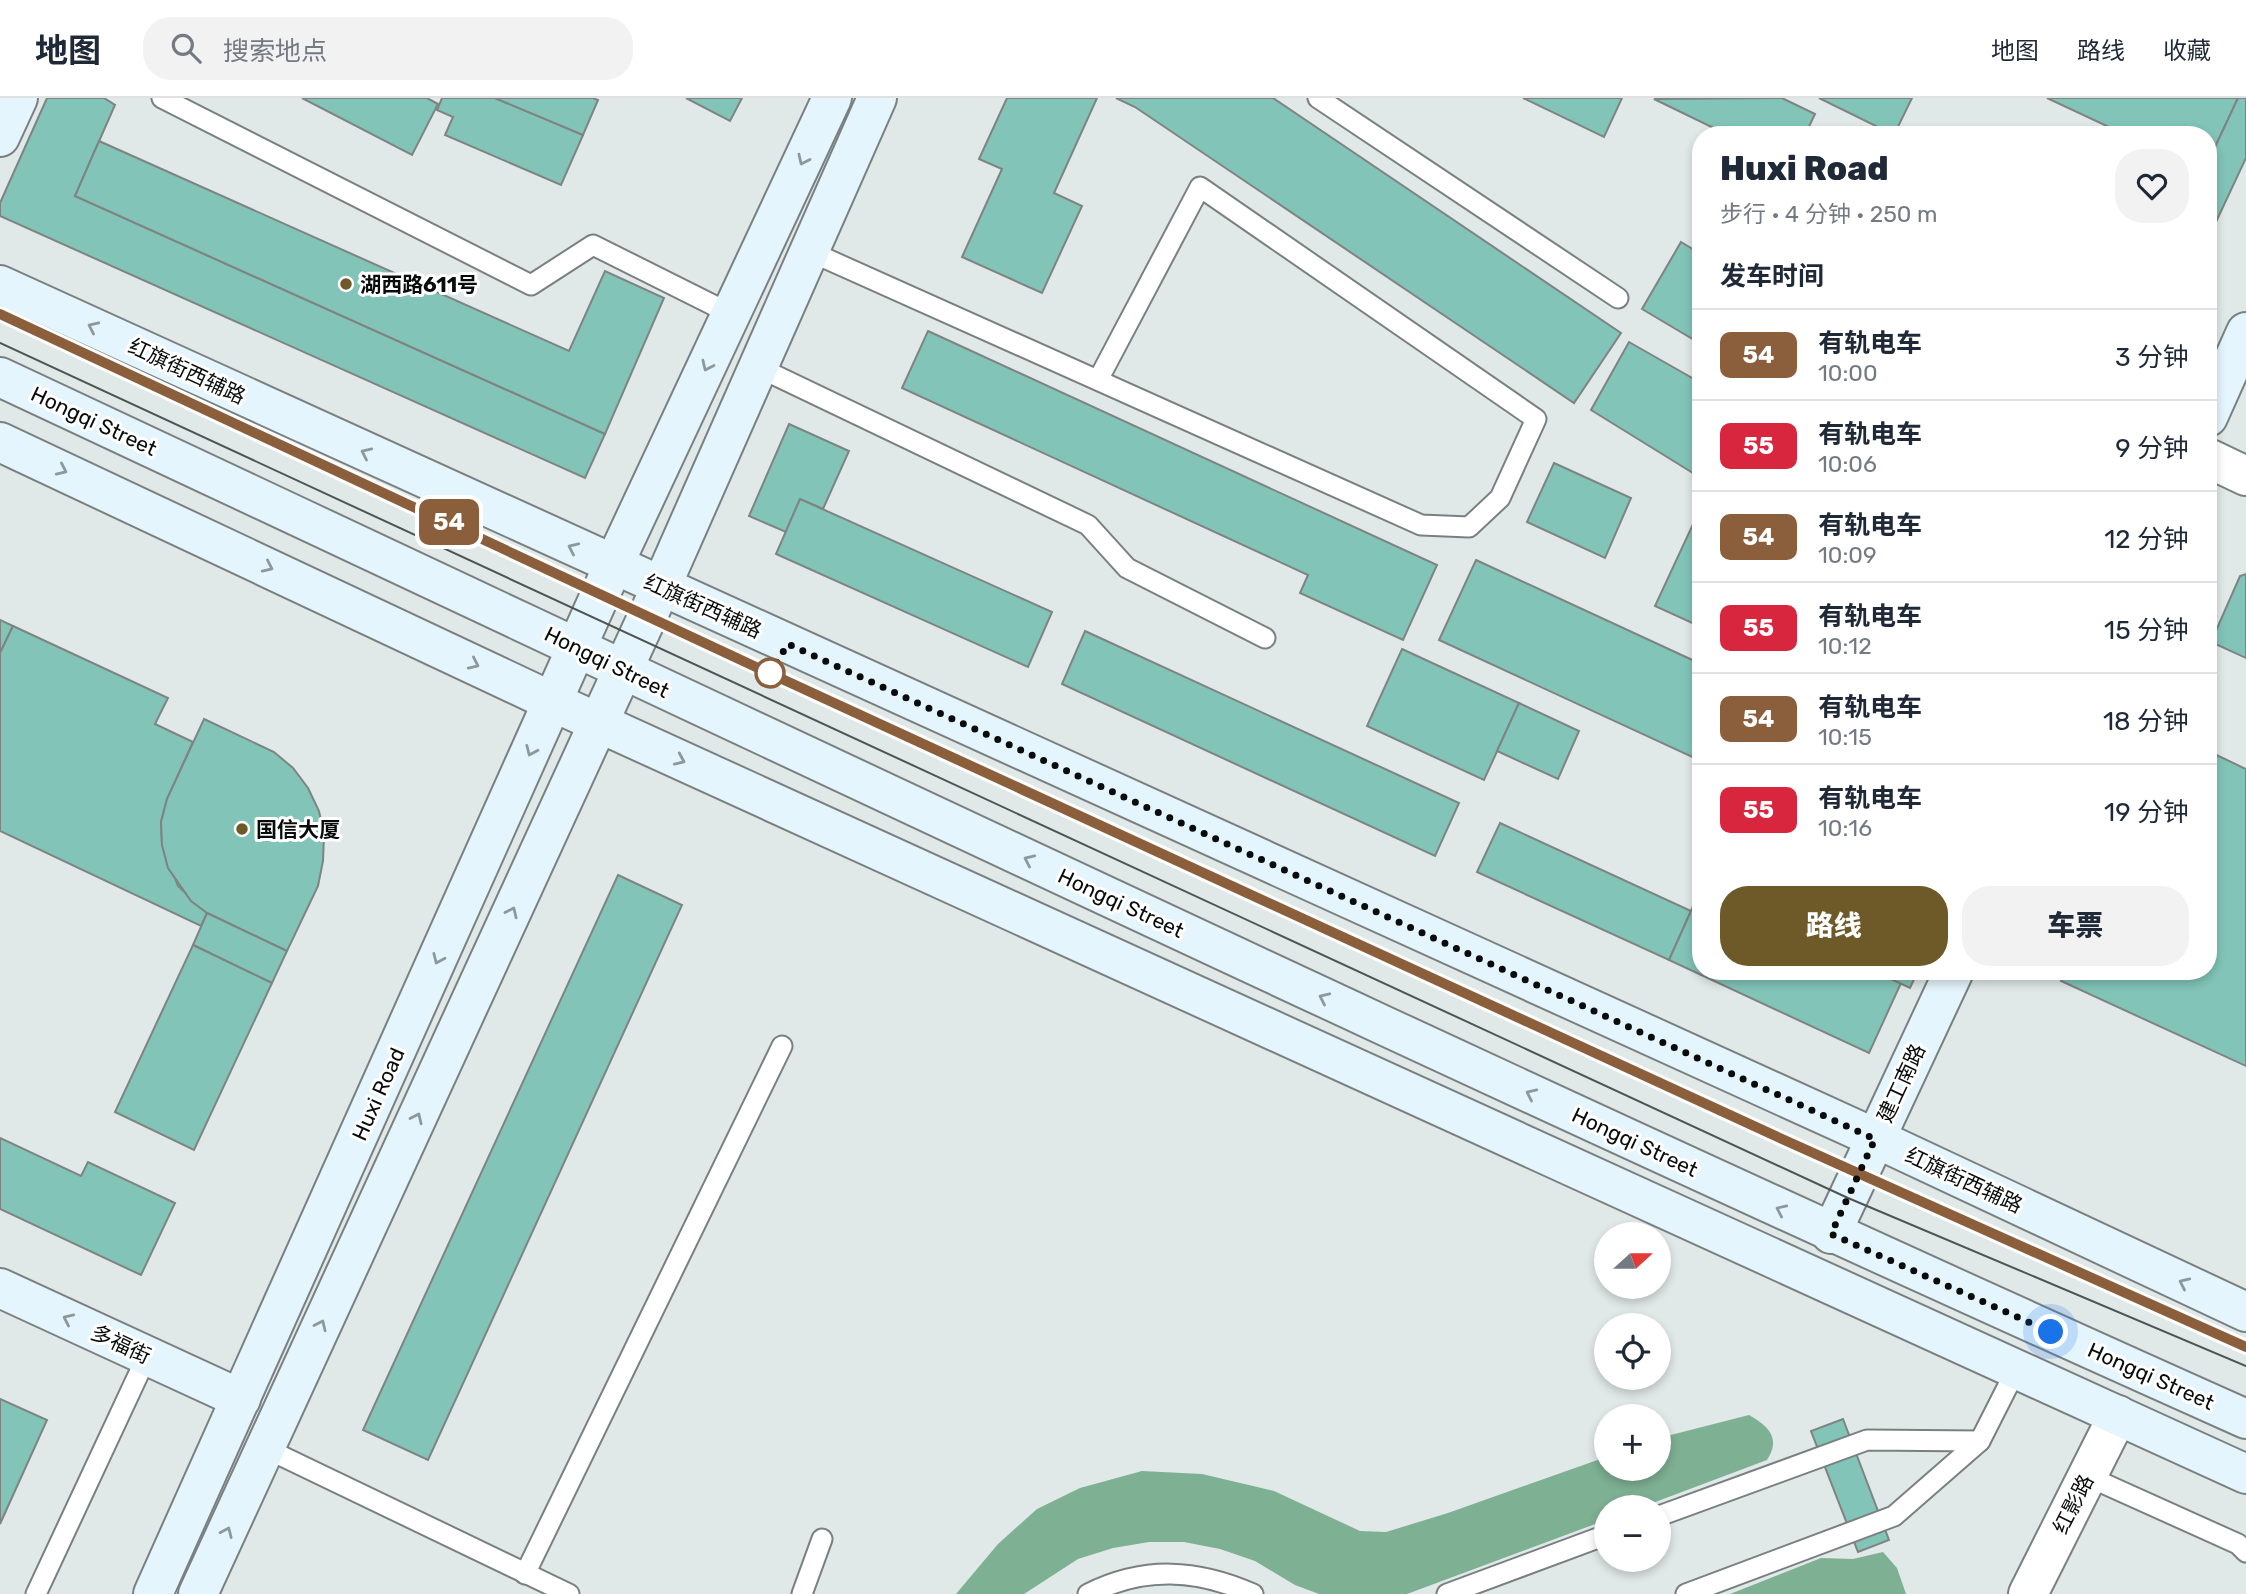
<!DOCTYPE html>
<html lang="zh">
<meta charset="utf-8">
<style>
body{margin:0;font-family:Rubik,"Noto Sans SC",sans-serif;background:#f2f2f3;color:#1f2937;height:100vh;display:flex;flex-direction:column;font-size:26px;white-space:nowrap}
*{box-sizing:border-box;margin:0}
p{font-size:23px;color:#747a83}
.icon{flex:none;width:38px;height:38px;fill:none;stroke:currentColor;stroke-width:2;stroke-linecap:round;stroke-linejoin:round}
.map{position:relative;flex:1;overflow:hidden}
.panel{position:absolute;left:1692px;top:28px;width:525px;height:854px;display:flex;flex-direction:column;background:#fff;border-radius:28px;box-shadow:0 4px 10px #0003}
.panel>*{flex:none}
.badge{padding:0 14px;border-radius:10px;font-size:24px;line-height:46px}
.needle{width:46px;rotate:69deg}
.controls{position:absolute;left:1594px;top:1124px;display:grid;gap:14px}
.controls a{display:grid;place-items:center;width:77px;height:77px;border-radius:50%;background:#fff;box-shadow:0 4px 10px #0003;font-size:35px}
.you{position:absolute;width:35px;height:35px;margin:-18px;border:5px solid #fff;border-radius:50%;background:#1a73e8;box-shadow:0 0 0 10px #1a73e833}
.map>.badge{position:absolute;translate:-50% -50%;box-shadow:0 0 0 4px #fff}
h2{padding:0 28px;font-size:26px;line-height:63px}
.round{display:grid;place-items:center;flex:none;width:74px;height:74px;border-radius:28px;background:#f2f2f3}
.summary{display:flex;align-items:center;justify-content:space-between;height:119px;padding:0 28px}
h1{font-size:33px;font-weight:800;line-height:52px}
.button{display:flex;gap:14px;margin-top:auto;padding:14px 28px}
.button a{flex:1;height:80px;border-radius:28px;background:#6e5a29;color:#fff;font-size:28px;font-weight:800;line-height:80px;text-align:center}
.button a+a{background:#f2f2f3;color:#1f2937}
ul{padding:0;list-style:none}
li{display:flex;align-items:center;gap:21px;height:91px;padding:0 28px;border-top:2px solid #e0e1e3}
li div{flex:1}
li b{display:block;font-size:26px}
li em{font-style:normal}
li .badge{min-width:77px;font-weight:700;text-align:center}
header{display:flex;align-items:center;gap:42px;box-sizing:border-box;height:98px;padding:0 35px;background:#fff;border-bottom:2px solid #e0e1e3}
header strong{font-size:33px}
nav{display:flex;gap:38px;margin-inline-start:auto;font-size:24px}
.search{width:490px;height:63px;background:#f2f2f3;display:flex;align-items:center;gap:18px;box-sizing:border-box;padding:0 24px;border-radius:28px;color:#747a83;font-size:26px}
.map>svg:first-child{display:block}
</style>
<header>
<strong>地图</strong>
<div class="search"><svg class="icon" aria-label="search" viewBox="0 0 24 24"><circle cx="10" cy="10" r="6"/><path d="M15 15l6 6"/></svg>搜索地点</div>
<nav><a>地图</a><a>路线</a><a>收藏</a></nav>
</header>
<div class="map">
<svg width="2246" height="1496" viewBox="0 0 2246 1496">
<rect width="100%" height="100%" fill="#e1e8e8"/>
<g fill="#7eb093">
<path d="M1749,1317c20,11 32,24 18,45l-125,47h-36v13l-199,74h-88l-24,-9 -40,-24 -35,-12 -36,-7h-35l-36,6 -35,11 -54,35h-68l42,-50 39,-35 43,-21 62,-17 60,3 72,17 86,40 26,1 62,-19 158,-56v11h53v-30z"/>
<polygon points="1883,1454 1897,1470 1906,1496 1730,1496 1821,1460 1853,1461"/>
</g>
<g fill="#82c4b8" stroke="#7e8482" stroke-width="2">
<polygon points="47,0 104,0 115,7 75,98 605,336 585,380 0,118 0,105"/>
<polygon points="302,0 427,0 438,6 412,57"/>
<polygon points="442,0 495,0 583,37 561,87 445,37 453,19 437,12"/>
<polygon points="495,0 593,0 598,2 583,37"/>
<polygon points="686,0 742,0 730,23"/>
<polygon points="1007,0 1097,0 1054,95 1082,108 1042,195 962,159 1002,71 979,61"/>
<polygon points="1116,0 1273,0 1621,235 1574,305 1135,9"/>
<polygon points="1523,0 1622,0 1604,39"/>
<polygon points="1782,0 1815,16 1805,37 1728,37 1654,1"/>
<polygon points="1819,0 1912,0 1894,37"/>
<polygon points="2047,0 2238,0 2208,64 2208,37 2126,37"/>
<polygon points="2238,0 2246,0 2246,60 2208,141 2208,64"/>
<polygon points="99,43 569,253 605,173 664,200 605,336 75,98"/>
<polygon points="1681,144 1701,156 1701,246 1642,211"/>
<polygon points="928,233 1437,467 1403,542 1300,495 1308,477 902,290"/>
<polygon points="1629,244 1701,285 1701,380 1591,312"/>
<polygon points="789,326 849,353 823,411 800,401 786,434 749,418"/>
<polygon points="1554,365 1631,400 1605,460 1527,424"/>
<polygon points="800,401 1052,514 1028,569 776,456"/>
<polygon points="1694,424 1701,427 1701,529 1655,508"/>
<polygon points="1476,462 1701,566 1701,663 1439,542"/>
<polygon points="2246,476 2246,560 2211,544 2240,478"/>
<polygon points="0,522 13,528 0,555"/>
<polygon points="13,528 168,600 155,626 193,644 167,701 161,724 162,747 178,788 207,815 201,828 0,733 0,555"/>
<polygon points="1085,533 1459,705 1435,758 1062,586"/>
<polygon points="1402,551 1519,605 1484,682 1367,628"/>
<polygon points="1519,605 1579,633 1558,681 1497,653"/>
<polygon points="204,621 274,654 293,670 308,690 319,713 324,737 323,763 318,788 287,853 207,815 191,803 168,770 162,747 161,724 167,701"/>
<polygon points="2208,653 2246,671 2246,968 2061,883 2065,873 2208,873"/>
<polygon points="1500,725 1691,813 1669,862 1477,774"/>
<polygon points="618,777 682,807 428,1362 363,1332"/>
<polygon points="1700,793 1701,873 1874,873 1901,885 1869,955 1669,862"/>
<polygon points="207,815 287,853 272,885 193,847"/>
<polygon points="193,847 272,885 194,1052 115,1014"/>
<polygon points="1874,873 1918,873 1910,890"/>
<polygon points="0,1040 81,1078 88,1064 175,1105 141,1177 0,1111"/>
<polygon points="0,1301 47,1322 0,1426"/>
<polygon points="1843,1321 1889,1442 1858,1454 1811,1333"/>
</g>
<g fill="none" stroke-linecap="round" stroke-linejoin="round">
<defs>
<g id="lane">
<polyline points="162,0 531,187 593,147 731,216"/>
<polyline points="1318,0 1618,200"/>
<polyline points="809,153 1421,427 1469,429 1500,400 1536,321 1200,89 1098,282"/>
<polyline points="758,269 1088,427 1127,470 1265,540"/>
<polyline points="265,1350 569,1496"/>
<polyline points="2087,1378 2238,1446 2246,1454"/>
<polyline points="1659,1418 1867,1342 1980,1343"/>
<polyline points="525,1476 782,948"/>
<polyline points="36,1496 147,1258"/>
<polyline points="802,1496 822,1441"/>
<path d="M1088,1496c56,-28 109,-25 165,0"/>
<polyline points="1447,1496 1606,1437"/>
<polyline points="1686,1496 1894,1418 1980,1343 2017,1270"/>
</g>
<g id="street">
<polyline points="2208,360 2246,378"/>
<polyline points="2028,1496 2118,1317"/>
</g>
<g id="secondary">
<polyline points="0,39 18,0"/>
<polyline points="0,187 1875,1040 2246,1214"/>
<path d="M0,279c748,350 1492,705 2246,1042"/>
<polyline points="2208,319 2246,234"/>
<polyline points="0,344 553,604 2246,1376"/>
<polyline points="1831,1136 1954,873"/>
<polyline points="0,1190 241,1301"/>
<polyline points="153,1496 613,468 832,0"/>
<polyline points="198,1496 661,489 877,0"/>
</g>
</defs>
<use href="#lane" stroke="#7a8081" stroke-width="23"/>
<use href="#street" stroke="#7a8081" stroke-width="42"/>
<use href="#secondary" stroke="#7a8081" stroke-width="42"/>
<use href="#lane" stroke="#fff" stroke-width="19"/>
<use href="#street" stroke="#fff" stroke-width="38"/>
<use href="#secondary" stroke="#e5f5fd" stroke-width="38"/>
<g stroke="#505353" stroke-width="2">
<polyline points="0,216 770,575 1858,1076 2246,1249"/>
<polyline points="0,245 1848,1100 2246,1268"/>
</g>
</g>
<defs><path id="oneway-chevron" d="M-2-3.5L2.5 0L-2 3.5" fill="none" stroke-width="1.6" stroke-linecap="round" stroke-linejoin="round" transform="scale(1.75)"/></defs>
<g stroke="#8d989d">
<use href="#oneway-chevron" transform="translate(803 62) rotate(115)"/>
<use href="#oneway-chevron" transform="translate(93 229) rotate(-155)"/>
<use href="#oneway-chevron" transform="translate(707 268) rotate(115)"/>
<use href="#oneway-chevron" transform="translate(366 355) rotate(-155)"/>
<use href="#oneway-chevron" transform="translate(62 372) rotate(25)"/>
<use href="#oneway-chevron" transform="translate(573 450) rotate(-155)"/>
<use href="#oneway-chevron" transform="translate(268 469) rotate(25)"/>
<use href="#oneway-chevron" transform="translate(474 566) rotate(25)"/>
<use href="#oneway-chevron" transform="translate(531 653) rotate(114)"/>
<use href="#oneway-chevron" transform="translate(680 662) rotate(24)"/>
<use href="#oneway-chevron" transform="translate(1029 762) rotate(-155)"/>
<use href="#oneway-chevron" transform="translate(512 814) rotate(-65)"/>
<use href="#oneway-chevron" transform="translate(438 861) rotate(114)"/>
<use href="#oneway-chevron" transform="translate(1324 900) rotate(-155)"/>
<use href="#oneway-chevron" transform="translate(1531 996) rotate(-155)"/>
<use href="#oneway-chevron" transform="translate(417 1020) rotate(-65)"/>
<use href="#oneway-chevron" transform="translate(1781 1112) rotate(-155)"/>
<use href="#oneway-chevron" transform="translate(2184 1185) rotate(-155)"/>
<use href="#oneway-chevron" transform="translate(68 1221) rotate(-155)"/>
<use href="#oneway-chevron" transform="translate(321 1227) rotate(-65)"/>
<use href="#oneway-chevron" transform="translate(227 1434) rotate(-66)"/>
</g>
<g fill="none" stroke-linecap="round" stroke-linejoin="round">
<defs>
<polyline id="line" points="0,216 769,575 1782,1041 2246,1249"/>
</defs>
<use href="#line" stroke="#fff" stroke-width="16"/>
<use href="#line" stroke="#8b5e3c" stroke-width="10"/>
<polyline stroke="#0a0c0c" stroke-width="7" stroke-dasharray="0 12.6" points="770,575 788,546 1875,1041 1831,1136 2051,1234"/>
</g>
<g fill="#6e5a29" stroke="#fff" stroke-width="2.5">
<circle cx="346" cy="186" r="7"/>
<circle cx="242" cy="731" r="7"/>
</g>
<circle fill="#fff" stroke="#8b5e3c" stroke-width="3.5" cx="770" cy="575" r="14"/>
<g text-anchor="middle" dominant-baseline="central" stroke-width="6" stroke-linejoin="round" paint-order="stroke">
<g font-size="21" font-weight="bold" fill="#0a0c0c" stroke="#fff" text-anchor="start">
<text x="360" y="186">湖西路611号</text>
<text x="256" y="731">国信大厦</text>
</g>
<g font-size="21" fill="#0a0c0c" stroke="#fff">
<text transform="translate(187 273) rotate(25)">红旗街西辅路</text>
<text transform="translate(94 323) rotate(25)">Hongqi Street</text>
<text transform="translate(703 508) rotate(24)">红旗街西辅路</text>
<text transform="translate(607 564) rotate(26)">Hongqi Street</text>
<text transform="translate(1121 805) rotate(25)">Hongqi Street</text>
<text transform="translate(1901 985) rotate(-65)">建工南路</text>
<text transform="translate(378 996) rotate(-66)">Huxi Road</text>
<text transform="translate(1635 1044) rotate(25)">Hongqi Street</text>
<text transform="translate(1964 1082) rotate(25)">红旗街西辅路</text>
<text transform="translate(121 1246) rotate(25)">多福街</text>
<text transform="translate(2151 1278) rotate(24)">Hongqi Street</text>
<text transform="translate(2073 1406) rotate(-63)">红影路</text>
</g>
</g>
</svg>
<div class="controls">
<a><svg class="needle" viewBox="-14 -14 28 28"><path d="M0-13l5 13h-10z" fill="#e53935"/><path d="M0 13l5-13h-10z" fill="#747a83"/></svg></a>
<a><svg class="icon" aria-label="locate" viewBox="0 0 24 24"><circle cx="12" cy="12" r="6"/><path d="M12 2v4M12 18v4M2 12h4M18 12h4"/></svg></a>
<a>+</a>
<a>−</a>
</div>
<div class="you" style="left:2051px;top:1234px"></div>
<b class="badge" style="left:449px;top:424px;background:#8b5e3c;color:#fff">54</b>
<section class="panel">
<div class="summary"><div><h1>Huxi Road</h1><p>步行 · 4 分钟 · 250 m</p></div><a class="round"><svg class="icon" aria-label="heart" viewBox="0 0 24 24"><path d="M12 20l-8-8c-3-5 5-10 8-4 3-6 11-1 8 4z"/></svg></a></div>
<h2>发车时间</h2>
<ul>
<li><span class="badge" style="background:#8b5e3c;color:#fff">54</span><div><b>有轨电车</b><p>10:00</p></div><em>3 分钟</em></li>
<li><span class="badge" style="background:#d7263d;color:#fff">55</span><div><b>有轨电车</b><p>10:06</p></div><em>9 分钟</em></li>
<li><span class="badge" style="background:#8b5e3c;color:#fff">54</span><div><b>有轨电车</b><p>10:09</p></div><em>12 分钟</em></li>
<li><span class="badge" style="background:#d7263d;color:#fff">55</span><div><b>有轨电车</b><p>10:12</p></div><em>15 分钟</em></li>
<li><span class="badge" style="background:#8b5e3c;color:#fff">54</span><div><b>有轨电车</b><p>10:15</p></div><em>18 分钟</em></li>
<li><span class="badge" style="background:#d7263d;color:#fff">55</span><div><b>有轨电车</b><p>10:16</p></div><em>19 分钟</em></li>
</ul>
<div class="button"><a>路线</a><a>车票</a></div>
</section>
</div>
